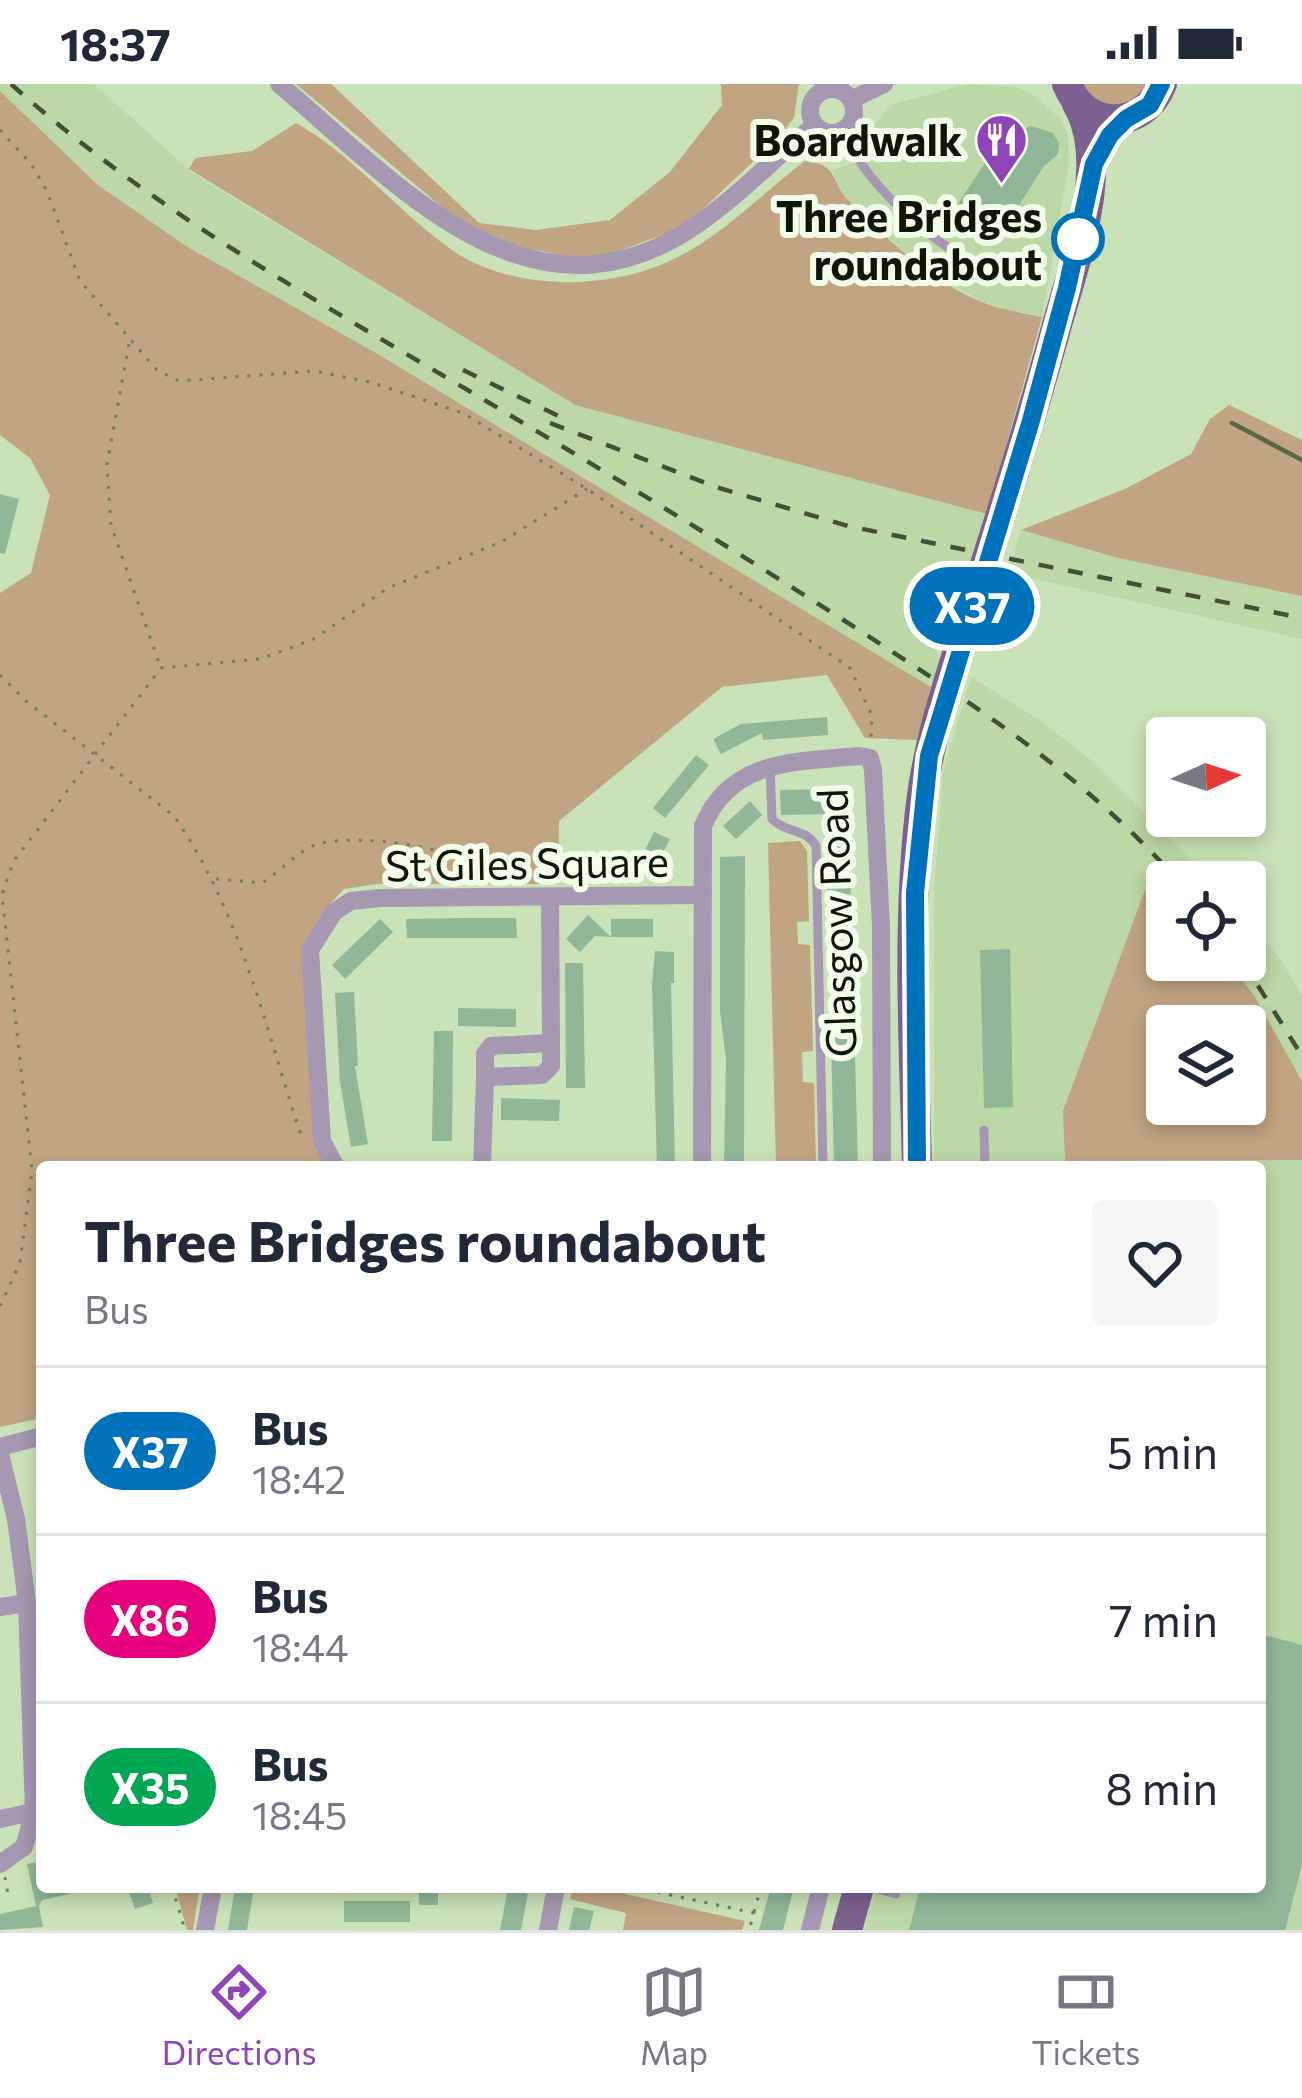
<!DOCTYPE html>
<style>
body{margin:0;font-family:Commissioner,sans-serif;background:#f6f6f7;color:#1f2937;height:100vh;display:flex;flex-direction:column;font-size:45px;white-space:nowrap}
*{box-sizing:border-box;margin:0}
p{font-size:39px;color:#747a83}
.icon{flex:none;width:66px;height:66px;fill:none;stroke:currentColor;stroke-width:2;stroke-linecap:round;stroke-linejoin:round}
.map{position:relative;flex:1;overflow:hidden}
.side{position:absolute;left:36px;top:1077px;width:1230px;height:732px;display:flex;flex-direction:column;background:#fff;border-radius:12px;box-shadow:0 6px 18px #0003}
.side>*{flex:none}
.badge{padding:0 24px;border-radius:39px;font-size:42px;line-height:78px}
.needle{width:78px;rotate:87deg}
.fabs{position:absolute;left:1146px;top:633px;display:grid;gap:24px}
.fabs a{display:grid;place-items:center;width:120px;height:120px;border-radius:12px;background:#fff;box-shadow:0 6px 18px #0003;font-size:60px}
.map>.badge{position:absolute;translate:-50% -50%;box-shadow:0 0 0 6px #fff}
.round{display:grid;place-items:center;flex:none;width:126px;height:126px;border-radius:12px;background:#f6f6f7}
.head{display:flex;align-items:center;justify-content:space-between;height:204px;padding:0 48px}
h1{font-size:57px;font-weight:700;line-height:90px}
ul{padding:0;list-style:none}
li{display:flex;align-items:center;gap:36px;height:168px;padding:0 48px;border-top:3px solid #e0e1e3}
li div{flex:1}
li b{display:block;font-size:45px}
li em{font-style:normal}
li .badge{min-width:132px;font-weight:700;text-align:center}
.status{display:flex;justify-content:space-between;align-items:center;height:84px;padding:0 60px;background:#fff;direction:ltr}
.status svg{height:33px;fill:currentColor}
.dock{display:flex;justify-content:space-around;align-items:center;height:168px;border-top:3px solid #e0e1e3;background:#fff;font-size:33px;color:#747a83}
.dock a{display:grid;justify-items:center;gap:6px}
.dock .active{color:#8d45b7}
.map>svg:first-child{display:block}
</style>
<div class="status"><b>18:37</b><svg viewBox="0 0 49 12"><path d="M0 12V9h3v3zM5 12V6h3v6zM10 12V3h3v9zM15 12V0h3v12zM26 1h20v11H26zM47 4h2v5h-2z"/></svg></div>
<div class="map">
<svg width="1302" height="1846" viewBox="0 0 1302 1846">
<rect width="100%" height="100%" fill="#cae2b7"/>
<g fill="#bdd8a7">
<polygon points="0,0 94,0 194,90 575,321 987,430 975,477 954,481 930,552 940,575 931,603 376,269 186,162 98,101 0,7"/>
<polygon points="967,0 1017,3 1036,13 1060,34 1068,50 1069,80 1042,233 984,219 919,181 844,113 832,86 860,77 875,61 875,40 891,21"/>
<polygon points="1021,446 1118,474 1302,512 1302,555 1008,489"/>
<polygon points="971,593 1041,637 1092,677 1213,798 1167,798 1155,783 1065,1077 1302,1076 1302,1846 864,1846 876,1803 1260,1803 1260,1083 934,1083 934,806 943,688"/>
<polygon points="1245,835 1279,873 1302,911 1302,997 1255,914 1228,876 1245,876"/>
</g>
<g fill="#c1a482" fill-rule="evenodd">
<polygon points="296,0 331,0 479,139 536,146 610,136 670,88 722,21 721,0 799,0 794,34 780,52 685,142 609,171 570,173 500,159 464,142"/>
<path d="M1081,0h66c-21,29 -45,27 -66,0z"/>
<polygon points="0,7 98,101 186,162 376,269 931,603 918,656 865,654 827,591 722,603 559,737 558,800 377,800 344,805 326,824 305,858 328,1083 42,1083 42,1334 0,1343 0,509 31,489 50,411 30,374 0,351"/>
<path d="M296,39c56,32 97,83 149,122 64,50 176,47 244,6 43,-25 76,-60 116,-90 35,3 25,22 45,41 38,38 85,83 137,102 17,6 37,9 55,13l-55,197 -412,-109 -386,-236 6,-11 57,-7z"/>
<polygon points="1229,321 1302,356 1302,512 1118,474 1021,446 1125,405 1191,370 1210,335"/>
<polygon points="800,757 807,767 809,837 797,838 798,860 810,861 813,967 802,968 803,998 814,999 816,1080 813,1083 776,1083 768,759"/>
<path d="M1154,782l13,16v78h61l27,37 47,84v79l-237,1 -2,-50zM1167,942h78v78h-78z"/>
<polygon points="175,1803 200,1803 193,1846 187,1846"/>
<polygon points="573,1803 595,1803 745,1837 742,1846 623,1846 626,1829 570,1815"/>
</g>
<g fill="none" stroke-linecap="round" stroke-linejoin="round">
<polyline stroke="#546b3d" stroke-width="4.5" points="1232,339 1302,376"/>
</g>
<g fill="#90b798">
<polygon points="1031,42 1053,49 1059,59 1058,70 1044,82 1002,148 958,120 992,68 998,72 1006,51"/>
<polygon points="0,410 19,415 5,470 0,469"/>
<polygon points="827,633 828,651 763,656 762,649 721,670 713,655 741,640"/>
<polygon points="696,671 709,681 665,734 653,724"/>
<polygon points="834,705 835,730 781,731 780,706"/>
<polygon points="750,717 762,731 736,755 723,742"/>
<polygon points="849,730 851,835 828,836 825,731"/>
<polygon points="654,748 670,755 655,784 640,776"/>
<polygon points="560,770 640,771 639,790 560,790"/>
<polygon points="745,772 744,1083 724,1083 726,975 720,927 720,773"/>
<polygon points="588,831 611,853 595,852 580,868 566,855"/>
<polygon points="466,834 516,834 517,854 407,854 406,835"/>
<polygon points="380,835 393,848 345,895 332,881"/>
<rect x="611" y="835" width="42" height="18"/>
<polygon points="829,861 852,861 858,1083 834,1083"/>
<polygon points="1010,865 1013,1023 984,1024 980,866"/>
<polygon points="655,867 674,868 674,899 671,899 675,1083 657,1083 652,900"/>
<polygon points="565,879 583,879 585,1004 566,1004"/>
<polygon points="354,908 358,982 355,982 368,1060 351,1063 340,998 335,909"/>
<polygon points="458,924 516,925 516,943 458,942"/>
<polygon points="434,947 453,947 452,1057 432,1057"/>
<polygon points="501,1014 560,1016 559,1037 501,1036"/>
<polygon points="1260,1550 1302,1561 1302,1781 1285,1846 909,1846 920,1803 1260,1803"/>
<polygon points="42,1777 42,1803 73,1803 74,1809 42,1816 39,1822 43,1843 0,1846 0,1830 36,1822 27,1780"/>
<polygon points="127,1803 148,1803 153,1819 135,1825"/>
<polygon points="235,1803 254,1803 247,1846 228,1846"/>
<rect x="419" y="1803" width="19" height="18"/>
<polygon points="508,1803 529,1803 521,1846 500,1846"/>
<polygon points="771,1803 794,1803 783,1846 759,1846"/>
<rect x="344" y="1817" width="66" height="21"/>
<polygon points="574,1823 594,1827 589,1846 569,1846"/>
</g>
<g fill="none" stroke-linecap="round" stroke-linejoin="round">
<g stroke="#6e7d60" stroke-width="3" stroke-dasharray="3 9" stroke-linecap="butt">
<polyline points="0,46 31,80 47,107 80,197 157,286 179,297 314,287 370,298 463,329 587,405 850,584 872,632 871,653"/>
<polyline points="129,260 107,380 111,441 160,582"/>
<path d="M0,591l26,26 148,115c66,94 91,211 127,319l4,1"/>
<path d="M216,795l46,4c18,-11 34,-31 53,-38 41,-14 156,4 188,34"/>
<polyline points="0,1222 20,1179 32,1086 2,811 13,778 161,584 260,575 312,556 388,504 501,458 587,405"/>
<polyline points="5,1793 8,1811"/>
<polyline points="172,1803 185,1846"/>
<polyline points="634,1803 754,1829 749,1846"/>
<polyline points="754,1828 761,1803"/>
</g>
<g stroke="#a697b2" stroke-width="9">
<polyline points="818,0 822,8"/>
<path d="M841,47c34,64 96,118 162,147"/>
<path d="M770,681l2,54c13,14 34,9 44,27l7,321"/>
<polyline points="984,1046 985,1083"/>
<polyline points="870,1803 896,1810"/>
</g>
<g stroke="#a697b2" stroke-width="18">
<path d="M279,0c118,99 252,255 417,141 43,-29 79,-68 119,-100"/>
<circle cx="832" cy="27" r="22"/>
<polyline points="851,16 884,0"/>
<polyline points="550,813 551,959"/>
<polygon points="551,959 551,982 542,991 485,993 485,970 491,962"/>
<polyline points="336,1083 322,1057 310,866 334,828 351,817 380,814 703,811"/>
<polyline points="482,1083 485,993"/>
<path d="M702,1083l1,-341c28,-68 95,-64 156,-70l11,2 3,12 8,156 1,241"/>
<polyline points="0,1363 42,1352"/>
<polyline points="0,1370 16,1435 27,1519 34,1728 24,1763 0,1780"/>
<polyline points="0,1523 27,1519"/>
<polyline points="0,1735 42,1726"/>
<polyline points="205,1846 213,1803"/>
<polyline points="548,1846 556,1803"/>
<polyline points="810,1846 821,1803"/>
</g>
<g stroke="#7c608f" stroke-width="30">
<path d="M1067,0c18,47 77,47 95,0"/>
<path d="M917,1083c-3,-123 -11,-250 5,-372 9,-66 32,-130 51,-193 29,-90 57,-179 82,-270 17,-63 58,-168 22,-228"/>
<polyline points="847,1846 859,1803"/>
</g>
<g stroke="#434f39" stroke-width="4.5" stroke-dasharray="15 15" stroke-linecap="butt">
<path d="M11,0c128,115 273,198 421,285 144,85 286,170 427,261 115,75 229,148 320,252"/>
<polyline points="463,286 571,338"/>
<polyline points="550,339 716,403 848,442 1302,534"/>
<polyline points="1242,876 1302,972"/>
</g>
</g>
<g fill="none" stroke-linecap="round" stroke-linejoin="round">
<defs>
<polyline id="line" points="917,1083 915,809 929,672 1030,340 1067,204 1094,80 1110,51 1126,35 1150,21 1161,0"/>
</defs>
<use href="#line" stroke="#fff" stroke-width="27"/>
<use href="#line" stroke="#0072bc" stroke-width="18"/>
</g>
<defs>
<symbol id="restaurant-pin" viewBox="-11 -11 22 30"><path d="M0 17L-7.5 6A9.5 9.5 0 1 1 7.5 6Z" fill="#8d45b7" stroke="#f2fee9"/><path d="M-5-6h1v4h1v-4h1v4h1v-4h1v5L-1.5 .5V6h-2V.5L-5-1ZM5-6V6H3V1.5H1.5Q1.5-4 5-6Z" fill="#fff"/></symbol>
</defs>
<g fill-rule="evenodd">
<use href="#restaurant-pin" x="972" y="26" width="59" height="81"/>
</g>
<circle fill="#fff" stroke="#0072bc" stroke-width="6" cx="1078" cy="155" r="24"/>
<g text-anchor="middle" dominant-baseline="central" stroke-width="12" stroke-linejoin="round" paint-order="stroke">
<g font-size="42" font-weight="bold" fill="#0f1608" stroke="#f2fee9" text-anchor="end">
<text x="962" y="55">Boardwalk</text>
</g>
<g font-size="42" font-weight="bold" fill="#0f1608" stroke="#f2fee9" text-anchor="end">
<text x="1042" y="131">Three Bridges<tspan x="1042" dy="48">roundabout</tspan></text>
</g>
<g font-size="42" fill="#0f1608" stroke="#f2fee9">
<text transform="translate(527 778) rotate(-1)">St Giles Square</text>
<text transform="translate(835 839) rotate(-92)">Glasgow Road</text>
</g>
</g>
</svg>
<div class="fabs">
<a><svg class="needle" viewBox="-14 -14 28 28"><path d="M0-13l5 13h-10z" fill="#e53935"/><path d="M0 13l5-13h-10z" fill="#747a83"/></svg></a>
<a><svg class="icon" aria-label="locate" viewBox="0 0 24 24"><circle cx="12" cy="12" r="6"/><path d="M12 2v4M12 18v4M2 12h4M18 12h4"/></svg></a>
<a><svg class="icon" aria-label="layers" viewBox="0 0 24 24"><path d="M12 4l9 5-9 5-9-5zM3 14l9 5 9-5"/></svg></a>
</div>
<b class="badge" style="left:972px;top:522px;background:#0072bc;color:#fff">X37</b>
<section class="side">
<div class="head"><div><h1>Three Bridges roundabout</h1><p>Bus</p></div><a class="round"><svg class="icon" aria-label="heart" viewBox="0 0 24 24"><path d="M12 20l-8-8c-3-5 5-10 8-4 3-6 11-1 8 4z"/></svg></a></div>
<ul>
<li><span class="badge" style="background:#0072bc;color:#fff">X37</span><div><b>Bus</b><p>18:42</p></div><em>5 min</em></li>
<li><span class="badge" style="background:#e6007e;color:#fff">X86</span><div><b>Bus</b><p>18:44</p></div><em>7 min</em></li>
<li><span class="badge" style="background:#00a651;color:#fff">X35</span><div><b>Bus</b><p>18:45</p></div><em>8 min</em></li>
</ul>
</section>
</div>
<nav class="dock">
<a class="active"><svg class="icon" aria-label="directions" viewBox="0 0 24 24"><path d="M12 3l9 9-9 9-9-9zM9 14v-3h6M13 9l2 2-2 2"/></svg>Directions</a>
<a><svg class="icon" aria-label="map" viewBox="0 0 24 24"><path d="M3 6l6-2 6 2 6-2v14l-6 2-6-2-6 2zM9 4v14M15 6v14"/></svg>Map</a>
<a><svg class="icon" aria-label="tickets" viewBox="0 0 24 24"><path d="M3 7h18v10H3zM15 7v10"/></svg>Tickets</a>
</nav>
